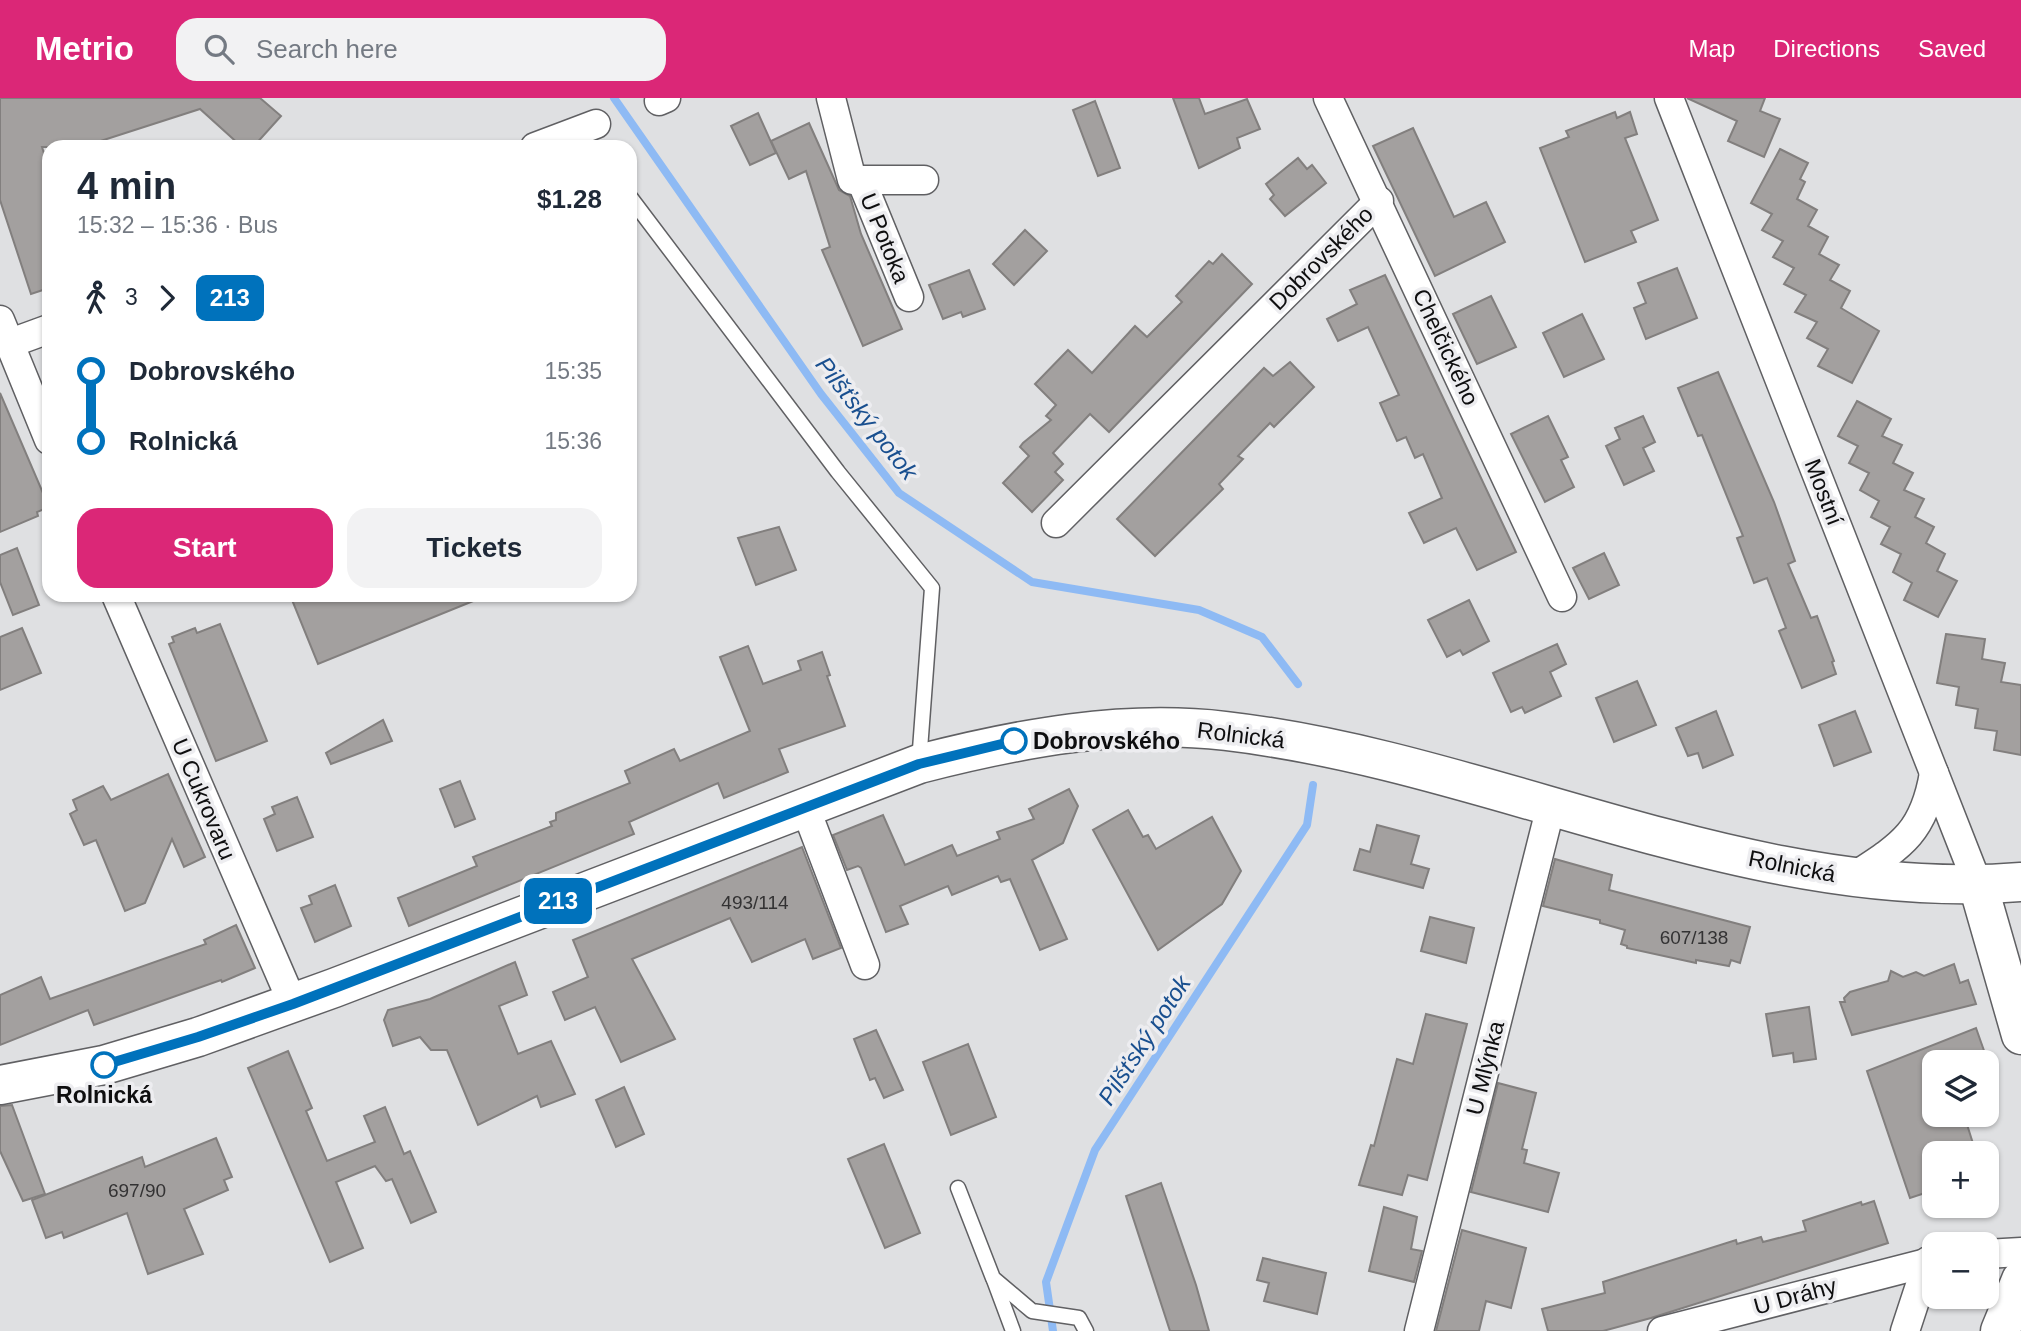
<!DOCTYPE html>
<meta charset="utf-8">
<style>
body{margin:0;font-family:Arial,sans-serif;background:#f2f2f3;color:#1f2937;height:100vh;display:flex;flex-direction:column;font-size:26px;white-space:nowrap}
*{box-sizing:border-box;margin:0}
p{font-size:23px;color:#747a83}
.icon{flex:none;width:38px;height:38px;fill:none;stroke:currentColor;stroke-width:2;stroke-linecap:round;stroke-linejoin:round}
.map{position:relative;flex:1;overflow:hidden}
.drawer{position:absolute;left:42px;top:42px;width:595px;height:462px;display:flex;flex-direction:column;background:#fff;border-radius:21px;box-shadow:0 2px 5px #0004}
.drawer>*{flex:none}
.badge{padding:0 14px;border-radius:10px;font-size:24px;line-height:46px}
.buttons{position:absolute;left:1922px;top:952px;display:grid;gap:14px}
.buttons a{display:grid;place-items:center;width:77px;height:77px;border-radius:14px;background:#fff;box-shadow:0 2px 5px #0004;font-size:35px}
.map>.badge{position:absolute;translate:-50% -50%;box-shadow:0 0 0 4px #fff}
.legs{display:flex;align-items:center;gap:10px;height:77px;padding:0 35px;font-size:23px}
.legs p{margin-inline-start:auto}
.headline{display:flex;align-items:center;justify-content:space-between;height:119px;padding:0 35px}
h1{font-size:38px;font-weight:700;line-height:52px}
.cta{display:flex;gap:14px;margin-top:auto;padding:14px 35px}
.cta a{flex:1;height:80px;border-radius:21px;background:#db2777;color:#fff;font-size:28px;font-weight:700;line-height:80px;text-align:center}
.cta a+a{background:#f2f2f3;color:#1f2937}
ul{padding:0 35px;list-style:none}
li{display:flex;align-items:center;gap:24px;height:70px;font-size:26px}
li i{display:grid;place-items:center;width:10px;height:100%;margin:0 9px;background:currentColor}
li i::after{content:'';width:18px;height:18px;margin:-9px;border:5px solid;border-radius:50%;background:#fff}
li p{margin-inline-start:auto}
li:first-child i{background:linear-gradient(#0000 50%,currentColor 0)}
li:last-child i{background:linear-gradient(currentColor 50%,#0000 0)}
header{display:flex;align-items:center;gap:42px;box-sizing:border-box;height:98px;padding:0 35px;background:#db2777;color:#fff}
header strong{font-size:33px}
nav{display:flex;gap:38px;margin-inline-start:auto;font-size:24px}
.search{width:490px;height:63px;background:#f2f2f3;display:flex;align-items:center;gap:18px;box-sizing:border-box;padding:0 24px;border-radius:21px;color:#747a83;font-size:26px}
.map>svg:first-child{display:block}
</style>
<header>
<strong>Metrio</strong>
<div class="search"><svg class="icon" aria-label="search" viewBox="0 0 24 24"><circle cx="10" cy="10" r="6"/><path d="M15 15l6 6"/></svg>Search here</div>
<nav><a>Map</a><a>Directions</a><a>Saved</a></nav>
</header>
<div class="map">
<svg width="2021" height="1233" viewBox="0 0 2021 1233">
<rect width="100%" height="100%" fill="#dfe0e2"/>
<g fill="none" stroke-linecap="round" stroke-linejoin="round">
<g stroke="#8ebaf4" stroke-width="8">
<polyline points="614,0 821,296 899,395 1032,484 1199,512 1262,539 1298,586"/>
<polyline points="1053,1233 1046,1184 1095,1052 1307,727 1313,687"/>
</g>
</g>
<g fill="#a3a09f" stroke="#827f7e" stroke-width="2">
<polygon points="0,0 260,0 281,18 253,49 242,49 200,11 82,49 42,49 49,71 49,190 31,196 0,102"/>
<polygon points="1173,0 1199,0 1205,16 1247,1 1260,31 1237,40 1240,50 1199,70"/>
<polygon points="1687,0 1765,0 1760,13 1780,21 1764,59 1728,43 1737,23"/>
<polygon points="1095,3 1120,70 1098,78 1073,12"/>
<polygon points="1615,14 1617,20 1630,14 1637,36 1625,40 1658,122 1631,133 1636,144 1585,164 1540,50 1569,39 1566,33"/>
<polygon points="758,15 776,55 750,67 731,28"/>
<polygon points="809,25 839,92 850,98 861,136 902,231 863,248 822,152 830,149 806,73 789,81 771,43"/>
<polygon points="1413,30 1454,119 1486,104 1505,144 1435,178 1373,48"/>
<polygon points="1780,51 1808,65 1800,81 1805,84 1797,101 1817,112 1808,128 1828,139 1819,156 1839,167 1830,182 1850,193 1841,210 1879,233 1852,285 1818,268 1828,251 1807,240 1817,224 1795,214 1806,197 1784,186 1794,170 1773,159 1783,143 1762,132 1772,116 1751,105"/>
<polygon points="1298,60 1307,71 1312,67 1326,85 1285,118 1270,101 1274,97 1266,86"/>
<polygon points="1025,132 1047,153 1014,187 993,166"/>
<polygon points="1222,156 1252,186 1109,334 1090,316 1053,355 1063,366 1055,374 1063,382 1032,414 1003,385 1029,358 1020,349 1023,345 1051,322 1046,318 1056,307 1035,286 1068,252 1092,275 1135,228 1147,239 1182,204 1176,198 1209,163 1213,166"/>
<polygon points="1677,170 1697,220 1646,241 1634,210 1646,205 1638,185"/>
<polygon points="969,172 985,211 963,219 961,214 943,221 929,187"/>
<polygon points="1385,177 1516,454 1477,472 1456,430 1424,445 1409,415 1442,400 1423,356 1415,360 1406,339 1397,343 1380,305 1399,297 1368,229 1338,243 1327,221 1357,206 1350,192"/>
<polygon points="1491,198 1516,249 1477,266 1453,216"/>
<polygon points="1582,216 1604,261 1564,279 1543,235"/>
<polygon points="1290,264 1314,289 1274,329 1270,325 1238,358 1243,361 1219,386 1223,391 1155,458 1117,421 1264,270 1273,278"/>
<polygon points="1718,274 1774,404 1795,463 1788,466 1811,520 1817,518 1834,563 1832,564 1836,576 1802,590 1779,533 1786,530 1767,480 1754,485 1737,440 1743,438 1702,337 1698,338 1678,290"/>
<polygon points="0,295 49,409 37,414 38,418 0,434"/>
<polygon points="1857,303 1891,321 1882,338 1902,347 1893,365 1913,375 1904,392 1924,401 1915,419 1934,429 1926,445 1945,456 1937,473 1957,483 1938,519 1904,502 1912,485 1893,474 1901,456 1881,446 1890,429 1871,419 1879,403 1860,392 1869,375 1849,365 1858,348 1838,338"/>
<polygon points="1548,318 1568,359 1561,362 1574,389 1545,404 1511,336"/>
<polygon points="1643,318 1655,344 1643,350 1654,373 1624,387 1606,348 1620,341 1615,330"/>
<polygon points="779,429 796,472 756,487 738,440"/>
<polygon points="17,450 39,507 13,517 0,484 0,457"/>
<polygon points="1604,455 1619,487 1589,501 1573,470"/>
<polygon points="290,497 488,497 318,566"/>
<polygon points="1469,502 1489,543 1463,557 1460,552 1447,559 1428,522"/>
<polygon points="220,526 267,643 216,663 169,546 174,544 172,539 195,530 197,535"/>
<polygon points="22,530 41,575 0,592 0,539"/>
<polygon points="1946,536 1985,541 1982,561 2005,565 2001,584 2021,587 2021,657 1994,652 1997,633 1975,630 1978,611 1956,607 1959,589 1937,585"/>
<polygon points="1557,546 1566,566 1550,574 1561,598 1525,615 1522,609 1511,614 1493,575"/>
<polygon points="748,548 763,586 801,572 798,563 822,554 830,577 827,578 845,628 779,651 788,674 724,700 718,685 629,724 634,736 409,828 398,800 477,768 473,759 552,728 550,724 556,722 556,715 630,685 625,673 674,651 680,663 750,633 720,559"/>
<polygon points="1637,583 1656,627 1614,644 1596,600"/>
<polygon points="1716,613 1733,657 1703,670 1698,655 1688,658 1676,630"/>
<polygon points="1855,613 1871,654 1834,668 1819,627"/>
<polygon points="383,622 392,643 331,666 326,655"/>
<polygon points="168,676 205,759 184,769 172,741 145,805 125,813 96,742 84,747 70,716 77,712 73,702 103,688 111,702"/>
<polygon points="460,683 475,721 455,729 440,691"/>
<polygon points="1069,691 1078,708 1063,745 1032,762 1067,841 1040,852 1010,781 1001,784 998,778 952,797 948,788 900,808 908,826 886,834 861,770 858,768 847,772 833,737 883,717 905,767 952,747 957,758 1000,741 997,734 1034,721 1029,711"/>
<polygon points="297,699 313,739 277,753 264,721 275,716 272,709"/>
<polygon points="1128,712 1143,739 1148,737 1156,751 1212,719 1241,773 1222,806 1158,852 1093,732"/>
<polygon points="1377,727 1419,738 1411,766 1429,771 1423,790 1354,772 1360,751 1370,754"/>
<polygon points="802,749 841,850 813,861 805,841 752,864 730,820 632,861 675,941 621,964 595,909 565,922 553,894 588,879 573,842"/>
<polygon points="1555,761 1612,777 1609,792 1750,829 1740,865 1731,862 1729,868 1696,862 1696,865 1627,850 1627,848 1621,846 1625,832 1600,825 1600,822 1543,808"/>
<polygon points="335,787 351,828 315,844 301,810 312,806 309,798"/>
<polygon points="1430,819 1474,830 1466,865 1421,853"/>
<polygon points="236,827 255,870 222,884 221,882 94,927 88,912 0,947 0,897 41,879 50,901 206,846 204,842"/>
<polygon points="515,864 527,897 499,908 518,956 551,943 575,996 541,1009 537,998 478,1027 447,952 431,952 420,939 393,948 384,922 388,912 430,901"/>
<polygon points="1954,866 1960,885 1968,882 1976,906 1852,937 1840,904 1845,904 1844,900 1850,894 1888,883 1891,873 1903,879 1916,874 1924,878"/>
<polygon points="1809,909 1816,961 1794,964 1793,955 1773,958 1766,916"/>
<polygon points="1426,916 1467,926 1427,1082 1408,1077 1402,1097 1359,1087 1371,1047 1374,1048 1397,961 1413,966"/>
<polygon points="1976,930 1988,964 1934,964 1934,1017 1964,1017 1976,1055 1934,1055 1934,1092 1910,1100 1867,973"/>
<polygon points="876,932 903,992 884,1000 875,980 870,982 854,941"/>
<polygon points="968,946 996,1019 951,1037 923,964"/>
<polygon points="288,953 312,1010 306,1013 327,1063 375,1044 364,1018 385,1009 404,1056 410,1053 436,1114 411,1125 392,1081 386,1083 375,1068 336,1084 363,1150 330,1164 248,970"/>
<polygon points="1498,985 1536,995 1522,1051 1527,1052 1524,1065 1559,1075 1548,1114 1471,1094"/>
<polygon points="624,989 644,1036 616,1049 596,1002"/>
<polygon points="12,1007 45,1096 23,1103 0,1053 0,1008"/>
<polygon points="216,1040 232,1079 224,1082 228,1092 184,1111 203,1156 148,1176 127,1115 64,1140 62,1134 46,1140 32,1102 142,1059 145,1069"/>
<polygon points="884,1046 920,1135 885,1150 848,1061"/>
<polygon points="1161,1085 1196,1187 1209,1233 1170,1233 1126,1098"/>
<polygon points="1874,1103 1888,1145 1651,1220 1603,1233 1548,1233 1542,1211 1605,1195 1603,1184 1736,1142 1737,1146 1761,1139 1763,1144 1806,1133 1803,1123 1861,1104 1862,1107"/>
<polygon points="1384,1109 1417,1119 1411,1151 1422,1153 1414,1184 1369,1173"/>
<polygon points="1462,1132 1526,1150 1511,1210 1486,1203 1479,1233 1436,1233"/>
<polygon points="1263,1160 1326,1175 1317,1216 1264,1203 1269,1185 1257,1182"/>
</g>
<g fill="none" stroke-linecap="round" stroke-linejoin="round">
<defs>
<g id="lane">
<polyline points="630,99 838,374 932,490 919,665"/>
<polyline points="958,1090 993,1180 1032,1213 1079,1220 1086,1233"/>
<polyline points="994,1182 1013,1233"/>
</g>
<g id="street">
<polyline points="831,0 852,82 924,82"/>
<polyline points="1328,0 1562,499"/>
<polyline points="1669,0 1978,787"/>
<polyline points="659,3 666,0"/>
<polyline points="535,49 596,26"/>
<polyline points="861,82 909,199"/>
<polyline points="0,222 49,342"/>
<polyline points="0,245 8,246 49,231"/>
<polyline points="1056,425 1379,103"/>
<polyline points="116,497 293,906"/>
<polyline points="805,709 865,867"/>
<path d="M1853,779c48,-31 71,-44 81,-104"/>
<polyline points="1986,1156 2021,1154"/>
<polyline points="1419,1233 1551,708"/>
<polyline points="1662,1233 1934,1163"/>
<polyline points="1905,1233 1928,1163"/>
</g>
<g id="secondary">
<polyline points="1978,787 2021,937"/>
<path d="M0,987l104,-20 94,-28 136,-49 585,-224c101,-26 203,-45 307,-33 267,31 522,173 795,151"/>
<polyline points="2000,1233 2021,1182"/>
</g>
</defs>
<use href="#lane" stroke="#606063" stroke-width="17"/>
<use href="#street" stroke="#606063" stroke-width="31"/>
<use href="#secondary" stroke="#606063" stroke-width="41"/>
<use href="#lane" stroke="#fff" stroke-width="14"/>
<use href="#street" stroke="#fff" stroke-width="28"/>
<use href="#secondary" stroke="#fff" stroke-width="38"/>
</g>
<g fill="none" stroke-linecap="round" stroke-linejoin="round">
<defs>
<polyline id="line-1" points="104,967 198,939 293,906 919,666 1014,643"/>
</defs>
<use href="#line-1" stroke="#fff" stroke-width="16"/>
<use href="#line-1" stroke="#0072bc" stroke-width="10"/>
</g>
<g fill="#fff" stroke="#0072bc" stroke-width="3.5">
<circle cx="1014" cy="643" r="12"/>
<circle cx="104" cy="967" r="12"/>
</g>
<g text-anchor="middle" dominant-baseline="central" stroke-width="7" stroke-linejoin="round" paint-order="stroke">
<g font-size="19" fill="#333233">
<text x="755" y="804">493/114</text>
<text x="1694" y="839">607/138</text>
<text x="137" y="1092">697/90</text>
</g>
<g font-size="23" fill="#0e0e0f" stroke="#ededf0">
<text transform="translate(885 140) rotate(68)">U Potoka</text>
<text transform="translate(1321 160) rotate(-45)">Dobrovského</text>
<text transform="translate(1446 249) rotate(65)">Chelčického</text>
<text transform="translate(1824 394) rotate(69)">Mostní</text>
<text transform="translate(1241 637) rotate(7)">Rolnická</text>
<text transform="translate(204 701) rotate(67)">U Cukrovaru</text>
<text transform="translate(1792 768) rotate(11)">Rolnická</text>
<text transform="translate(1485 970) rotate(-76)">U Mlýnka</text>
<text transform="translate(1795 1198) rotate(-15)">U Dráhy</text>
</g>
<g font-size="23" font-weight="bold" fill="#0e0e0f" stroke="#ededf0" text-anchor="start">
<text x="1033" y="643">Dobrovského</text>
<text x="104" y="997" text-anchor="middle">Rolnická</text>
</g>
<g font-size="24" font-style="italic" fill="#194f8f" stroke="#ededf0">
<text transform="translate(867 320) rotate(52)">Pilšťský potok</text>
<text transform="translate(1144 942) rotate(-57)">Pilšťský potok</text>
</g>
</g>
</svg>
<div class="buttons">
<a><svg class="icon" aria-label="layers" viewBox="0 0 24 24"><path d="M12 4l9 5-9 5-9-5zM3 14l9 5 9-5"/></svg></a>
<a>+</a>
<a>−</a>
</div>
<b class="badge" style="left:558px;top:803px;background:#0072bc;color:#fff">213</b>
<section class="drawer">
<div class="headline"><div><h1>4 min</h1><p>15:32 – 15:36 · Bus</p></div><b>$1.28</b></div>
<div class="legs"><svg class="icon" aria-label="walk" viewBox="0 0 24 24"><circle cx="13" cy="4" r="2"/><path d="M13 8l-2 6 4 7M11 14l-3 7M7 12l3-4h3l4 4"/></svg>3<svg class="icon" aria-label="forward" viewBox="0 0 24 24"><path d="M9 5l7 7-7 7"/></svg><b class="badge" style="background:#0072bc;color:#fff">213</b></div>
<ul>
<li><i style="color:#0072bc"></i><b>Dobrovského</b><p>15:35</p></li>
<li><i style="color:#0072bc"></i><b>Rolnická</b><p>15:36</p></li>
</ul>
<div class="cta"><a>Start</a><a>Tickets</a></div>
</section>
</div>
